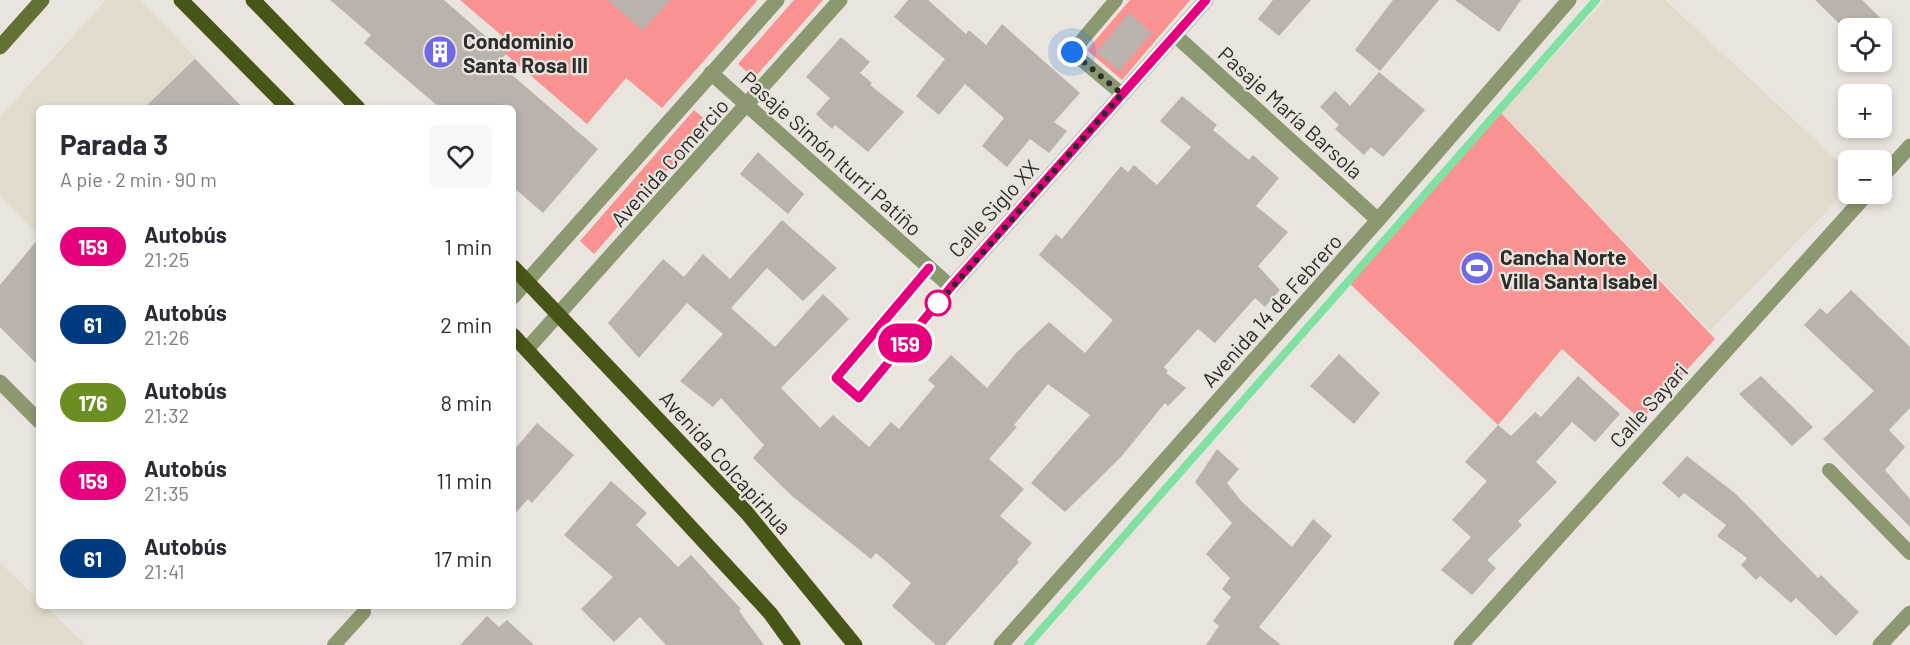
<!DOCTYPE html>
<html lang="es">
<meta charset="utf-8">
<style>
body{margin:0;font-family:Barlow,sans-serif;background:#f7f7f7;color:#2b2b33;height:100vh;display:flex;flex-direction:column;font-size:22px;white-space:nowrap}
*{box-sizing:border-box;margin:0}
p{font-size:20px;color:#7c7c81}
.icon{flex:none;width:33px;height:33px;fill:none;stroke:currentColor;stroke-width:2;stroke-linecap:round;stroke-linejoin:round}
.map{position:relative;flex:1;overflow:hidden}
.side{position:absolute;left:36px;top:105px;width:480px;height:504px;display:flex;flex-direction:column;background:#fff;border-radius:9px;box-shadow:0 3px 9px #0003}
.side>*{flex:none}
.badge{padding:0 12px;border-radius:20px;font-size:21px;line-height:39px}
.controls{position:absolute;left:1838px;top:18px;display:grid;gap:12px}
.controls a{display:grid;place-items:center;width:54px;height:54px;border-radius:9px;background:#fff;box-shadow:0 3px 9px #0003;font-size:30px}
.you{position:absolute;width:30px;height:30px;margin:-15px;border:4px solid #fff;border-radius:50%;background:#1a73e8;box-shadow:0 0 0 9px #1a73e833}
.map>.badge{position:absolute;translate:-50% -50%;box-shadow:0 0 0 3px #fff}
.round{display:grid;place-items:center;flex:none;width:63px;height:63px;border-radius:9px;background:#f7f7f7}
.headline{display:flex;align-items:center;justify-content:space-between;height:102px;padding:0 24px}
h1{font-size:28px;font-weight:700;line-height:45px}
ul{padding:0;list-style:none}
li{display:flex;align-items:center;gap:18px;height:78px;padding:0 24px}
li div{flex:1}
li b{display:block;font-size:22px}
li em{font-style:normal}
li .badge{min-width:66px;font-weight:700;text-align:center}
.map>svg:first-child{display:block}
</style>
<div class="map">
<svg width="1910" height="645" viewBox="0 0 1910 645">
<rect width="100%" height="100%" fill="#e9e5de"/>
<g fill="#e2dbcd">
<polygon points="106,0 141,0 243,108 39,108 39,236 0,196 0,117"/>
<polygon points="1605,0 1665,0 1848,170 1848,189 1710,331 1501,113"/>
<polygon points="0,563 39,600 39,606 45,606 86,645 0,645"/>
</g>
<g fill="#f99290">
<polygon points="460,0 756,0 757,1 662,108 626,78 587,124 501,50 508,41"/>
<polygon points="794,0 823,0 754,78 738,64"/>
<polygon points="1130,0 1190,0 1122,80 1087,50"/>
<polygon points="694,110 709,123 594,254 580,241"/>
<polygon points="1501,113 1715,339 1641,420 1562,349 1498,425 1348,282"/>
</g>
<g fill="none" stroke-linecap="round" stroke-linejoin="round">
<polyline stroke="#80e1a2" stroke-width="8" points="1028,645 1596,0"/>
</g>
<g fill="#b9b2ad">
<polygon points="330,0 444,0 506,54 498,63 598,149 543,213 513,187 513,108 440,108 364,43 371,35"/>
<polygon points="608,0 670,0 643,31"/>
<polygon points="908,0 928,0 966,34 969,30 986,45 1002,24 1080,93 1054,122 1067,131 1049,153 1030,139 1007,167 982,146 1004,118 965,84 939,115 916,96 945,59 894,17"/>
<polygon points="1273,0 1311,0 1279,36 1258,19"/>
<polygon points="1393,0 1439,0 1380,71 1355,50"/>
<polygon points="1455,0 1521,0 1499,32"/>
<polygon points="1815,0 1862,0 1890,27 1881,37 1881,28 1848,28 1848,32"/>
<polygon points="1129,13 1152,33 1119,71 1096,52"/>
<polygon points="841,37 870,62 860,73 872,83 870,85 904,112 868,152 835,125 832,129 816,114 830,98 806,77"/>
<polygon points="195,59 243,108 144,108"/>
<polygon points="1379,72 1425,110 1383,157 1371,147 1364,155 1335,129 1339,125 1320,107 1335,91 1350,106"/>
<polygon points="1182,96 1217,125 1213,130 1249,160 1253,155 1279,178 1256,206 1288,232 1258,266 1280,290 1265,307 1255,298 1215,343 1198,329 1164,367 1168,371 1166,373 1186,388 1168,406 1165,403 1121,457 1065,512 1031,483 1090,415 1048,384 1014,425 1017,427 989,459 1024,489 1000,516 1032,543 1017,560 1019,562 945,645 936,645 892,606 911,583 876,553 871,559 792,496 753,458 764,445 721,398 713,407 680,381 723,334 687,303 639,358 608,323 663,259 684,277 703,254 730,279 782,220 837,268 803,301 767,268 731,308 775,347 823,294 849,319 781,388 820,428 833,415 869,447 891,422 899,429 935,386 928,380 951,355 987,388 1017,352 1049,322 1085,353 1113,320 1039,255 1056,234 1062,239 1121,166 1128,172 1134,165 1157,185 1191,147 1160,121"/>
<polygon points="758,152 804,194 788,214 740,174"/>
<polygon points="39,238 39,366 0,327 0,285"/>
<polygon points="1851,290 1910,347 1910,408 1889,430 1905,447 1885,470 1910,499 1910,527 1823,439 1874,391 1804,325 1820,308 1827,314"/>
<polygon points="1339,354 1380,393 1354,424 1310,386"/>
<polygon points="1578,376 1620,414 1595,442 1572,422 1536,462 1557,482 1518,521 1522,525 1487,560 1496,568 1472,595 1441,570 1471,537 1452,520 1487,481 1465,462 1498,425 1511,436 1535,412 1541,417"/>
<polygon points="1761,376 1813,427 1792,446 1739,394"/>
<polygon points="537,423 574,455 532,503 528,499 513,516 513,451"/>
<polygon points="1217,449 1239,469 1227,483 1242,502 1292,547 1313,519 1332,536 1259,627 1281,645 1206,645 1219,626 1213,621 1231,597 1222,589 1230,578 1206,554 1232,523 1195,482"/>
<polygon points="1687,456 1736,494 1818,578 1821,575 1859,612 1836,636 1796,598 1791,603 1760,576 1756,580 1741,565 1747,558 1717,536 1726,525 1684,493 1679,498 1662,483"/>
<polygon points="611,481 647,513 636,525 678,567 691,555 741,609 739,611 764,645 666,645 640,617 614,642 581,609 613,577 564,535"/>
<polygon points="487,616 499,627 507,620 534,645 460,645"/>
</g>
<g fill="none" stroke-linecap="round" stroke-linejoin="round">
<g stroke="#8c9870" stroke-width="14">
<polyline points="1116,0 1072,52 1122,94"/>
<polyline points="929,268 836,378 859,398 951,287"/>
<polyline points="1829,470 1910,553"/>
<polyline points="334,645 364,612"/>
</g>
<g stroke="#8c9870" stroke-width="15">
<polyline points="1175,35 1378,220"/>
<polyline points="711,73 951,287 1206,0"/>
<polyline points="1881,178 1910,146"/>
<polyline points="0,382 39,421"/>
<polyline points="1001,645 1378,220 1569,0"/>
<polyline points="1461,645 1867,194"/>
<polyline points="1880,645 1910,613"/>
</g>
<g stroke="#8c9870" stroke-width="15">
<polyline points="513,297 777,0"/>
<polyline points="527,349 840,0"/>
</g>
<polyline stroke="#627234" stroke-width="15" points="0,47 42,0"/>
<g stroke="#475516" stroke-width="15">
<polyline points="181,0 288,108"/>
<polyline points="253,0 358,108"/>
<polyline points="513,267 747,513 855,645"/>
<polyline points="513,335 770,613 793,645"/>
</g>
</g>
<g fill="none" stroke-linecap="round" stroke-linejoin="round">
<defs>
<polyline id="line" points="929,268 836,378 859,398 951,287 1206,0"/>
</defs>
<use href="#line" stroke="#fff" stroke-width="14"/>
<use href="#line" stroke="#e6007e" stroke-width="9"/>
<polyline stroke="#2e2c2a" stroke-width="6" stroke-dasharray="0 10.8" points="938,303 936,306 1122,94 1072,52"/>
</g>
<defs>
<symbol id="building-disc" viewBox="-11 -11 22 22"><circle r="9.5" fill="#7169e3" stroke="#e9e5de"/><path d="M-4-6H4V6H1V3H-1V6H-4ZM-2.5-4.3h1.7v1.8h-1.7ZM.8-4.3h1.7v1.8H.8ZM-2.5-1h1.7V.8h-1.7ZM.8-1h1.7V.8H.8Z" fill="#fff"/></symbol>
<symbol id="stadium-disc" viewBox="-11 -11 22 22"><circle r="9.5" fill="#7169e3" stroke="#e9e5de"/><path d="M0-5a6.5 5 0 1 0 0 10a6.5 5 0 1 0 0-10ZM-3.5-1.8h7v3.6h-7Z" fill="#fff"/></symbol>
</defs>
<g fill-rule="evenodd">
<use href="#building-disc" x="421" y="33" width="38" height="38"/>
<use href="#stadium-disc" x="1458" y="249" width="38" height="38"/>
</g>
<circle fill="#fff" stroke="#e6007e" stroke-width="3" cx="938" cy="303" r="12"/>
<g text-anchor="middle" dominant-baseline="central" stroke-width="4.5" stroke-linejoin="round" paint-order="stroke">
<g font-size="21" font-weight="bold" fill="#2e2c2a" stroke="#e9e5de" text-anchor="start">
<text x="463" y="40">Condominio<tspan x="463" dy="24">Santa Rosa III</tspan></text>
<text x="1500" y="256">Cancha Norte<tspan x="1500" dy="24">Villa Santa Isabel</tspan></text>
</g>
<g font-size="21" fill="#2e2c2a" stroke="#e9e5de">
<text transform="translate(1291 112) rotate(42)">Pasaje María Barsola</text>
<text transform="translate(832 153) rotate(42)">Pasaje Simón Iturri Patiño</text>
<text transform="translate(669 162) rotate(-48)">Avenida Comercio</text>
<text transform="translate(993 208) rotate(-48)">Calle Siglo XX</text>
<text transform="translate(1271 310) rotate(-48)">Avenida 14 de Febrero</text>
<text transform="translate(1648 405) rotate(-48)">Calle Sayari</text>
<text transform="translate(726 462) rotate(48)">Avenida Colcapirhua</text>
</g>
</g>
</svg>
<div class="controls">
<a><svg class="icon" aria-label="locate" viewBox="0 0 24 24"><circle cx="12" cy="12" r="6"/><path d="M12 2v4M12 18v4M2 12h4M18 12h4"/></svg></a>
<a>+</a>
<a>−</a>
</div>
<div class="you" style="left:1072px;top:52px"></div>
<b class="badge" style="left:905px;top:343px;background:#e6007e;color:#fff">159</b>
<section class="side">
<div class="headline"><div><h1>Parada 3</h1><p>A pie · 2 min · 90 m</p></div><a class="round"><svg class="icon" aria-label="heart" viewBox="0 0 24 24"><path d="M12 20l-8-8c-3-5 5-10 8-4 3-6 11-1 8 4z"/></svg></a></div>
<ul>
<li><span class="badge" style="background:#e6007e;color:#fff">159</span><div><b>Autobús</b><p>21:25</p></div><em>1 min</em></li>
<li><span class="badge" style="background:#003b80;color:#fff">61</span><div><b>Autobús</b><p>21:26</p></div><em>2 min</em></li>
<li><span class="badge" style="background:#6b8e23;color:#fff">176</span><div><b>Autobús</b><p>21:32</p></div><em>8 min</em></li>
<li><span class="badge" style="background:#e6007e;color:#fff">159</span><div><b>Autobús</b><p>21:35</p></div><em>11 min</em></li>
<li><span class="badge" style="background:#003b80;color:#fff">61</span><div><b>Autobús</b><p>21:41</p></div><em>17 min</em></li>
</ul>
</section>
</div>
